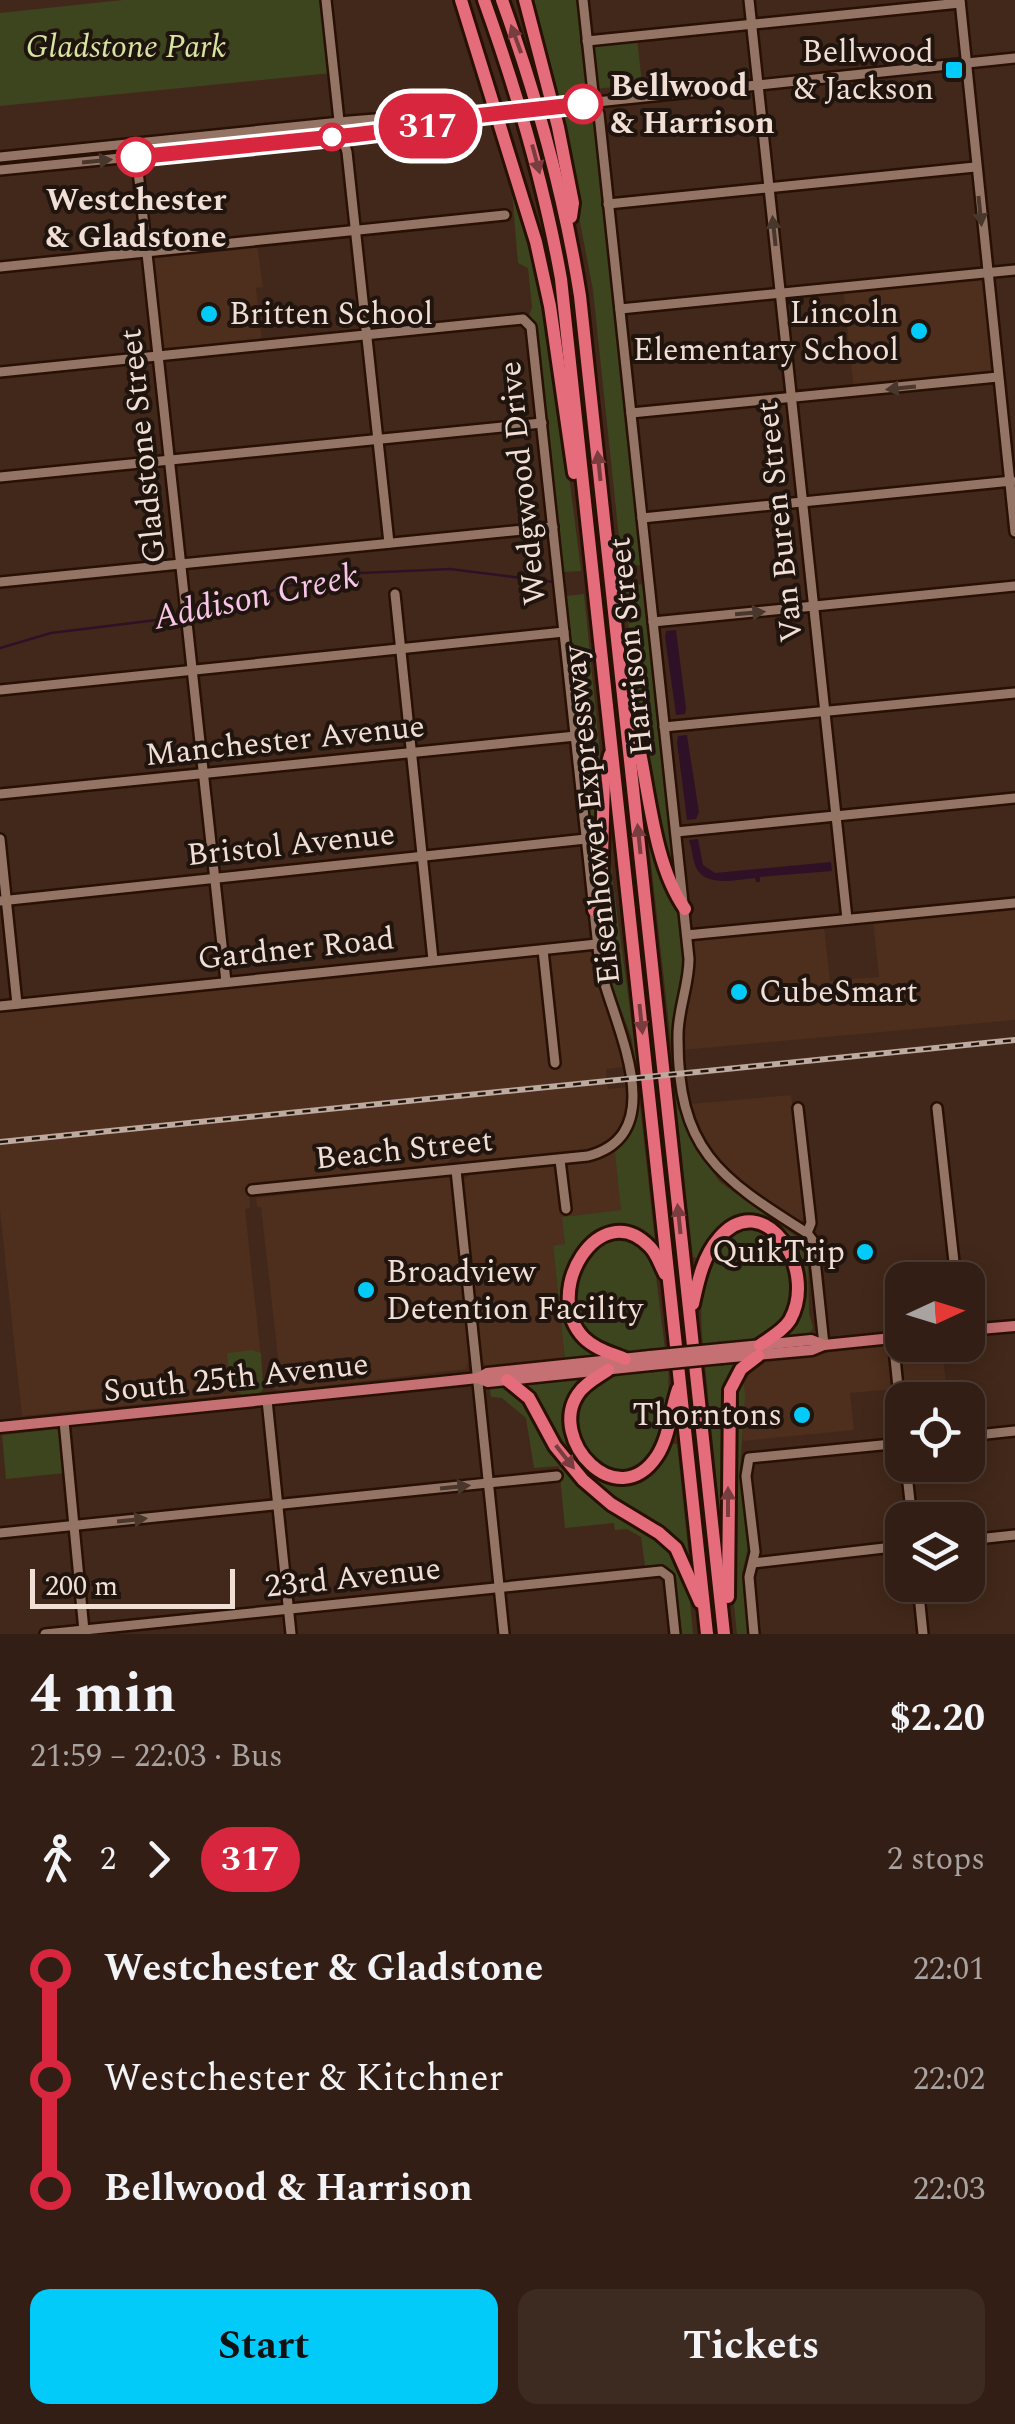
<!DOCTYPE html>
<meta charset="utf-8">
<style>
body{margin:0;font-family:Spectral,serif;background:#3d2b22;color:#f1f3f6;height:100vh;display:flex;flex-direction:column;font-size:38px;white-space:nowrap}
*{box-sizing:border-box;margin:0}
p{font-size:32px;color:#a8a2a0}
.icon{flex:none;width:55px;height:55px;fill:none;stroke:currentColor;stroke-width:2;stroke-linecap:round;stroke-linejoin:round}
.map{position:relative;height:1634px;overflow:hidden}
.panel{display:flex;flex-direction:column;background:#321e14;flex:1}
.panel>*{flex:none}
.badge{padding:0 20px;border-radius:32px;font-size:35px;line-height:65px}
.needle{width:65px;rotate:86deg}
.tools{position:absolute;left:885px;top:1262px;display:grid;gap:20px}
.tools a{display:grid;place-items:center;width:100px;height:100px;border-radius:20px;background:#321e14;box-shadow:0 5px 25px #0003,0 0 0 2px #4d3c34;font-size:50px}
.scale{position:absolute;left:30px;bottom:25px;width:205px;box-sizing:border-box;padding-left:10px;border:5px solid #f1dfd6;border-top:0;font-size:28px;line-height:35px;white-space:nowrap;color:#f1dfd6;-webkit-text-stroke:8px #20140e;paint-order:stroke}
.map>.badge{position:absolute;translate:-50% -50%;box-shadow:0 0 0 5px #fff}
.legs{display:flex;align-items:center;gap:15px;height:110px;padding:0 30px;font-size:32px}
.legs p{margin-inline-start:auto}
.overview{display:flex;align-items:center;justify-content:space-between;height:170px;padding:0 30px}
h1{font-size:55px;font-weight:700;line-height:75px}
.cta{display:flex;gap:20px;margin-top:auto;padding:20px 30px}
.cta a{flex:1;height:115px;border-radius:20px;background:#03cbf9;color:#111;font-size:40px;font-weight:700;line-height:115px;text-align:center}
.cta a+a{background:#3d2b22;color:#f1f3f6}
ul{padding:0 30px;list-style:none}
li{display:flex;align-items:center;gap:35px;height:110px;font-size:38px}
li i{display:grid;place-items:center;width:15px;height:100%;margin:0 12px;background:currentColor}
li i::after{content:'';width:25px;height:25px;margin:-12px;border:8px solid;border-radius:50%;background:#321e14}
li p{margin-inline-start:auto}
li:first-child i{background:linear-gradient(#0000 50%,currentColor 0)}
li:last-child i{background:linear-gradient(currentColor 50%,#0000 0)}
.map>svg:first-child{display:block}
</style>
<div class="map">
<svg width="1015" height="1634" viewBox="0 0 1015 1634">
<rect width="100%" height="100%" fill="#42281a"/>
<g fill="#4e2e1c">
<polygon points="257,245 263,287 256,288 262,341 162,348 153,257"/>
<polygon points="985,273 996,375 854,391 843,287"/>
<polygon points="1015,906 1015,1020 682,1050 682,1022 692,982 695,941 824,927 830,981 879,977 873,920"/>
<polygon points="588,949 595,958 602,990 622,1045 625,1067 606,1069 608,1089 627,1087 628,1098 622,1127 604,1146 592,1151 464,1164 460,1161 455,1135 449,1136 451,1159 447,1164 249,1185 250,1208 245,1209 264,1385 262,1392 22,1416 0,1211 0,1011"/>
<polygon points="791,1095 807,1214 800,1223 745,1188 718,1163 701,1136 689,1104"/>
<polygon points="615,1148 622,1210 563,1217 565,1245 553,1247 565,1361 486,1367 481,1359 463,1181 472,1172 591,1159"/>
<polygon points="447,1176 453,1180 461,1251 469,1357 466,1369 280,1391 273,1389 271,1384 280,1375 261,1207 257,1207 256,1198"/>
<polygon points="902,1343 942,1345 946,1384 903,1388 898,1349"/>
<polygon points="883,1346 890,1352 894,1389 850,1393 854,1430 743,1441 743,1371 764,1360"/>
</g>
<g fill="#3d451f">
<polygon points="123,0 324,0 332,73 0,106 0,13"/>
<polygon points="529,0 579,0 588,88 574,97 555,99"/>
<polygon points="637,38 642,84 595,89 591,43"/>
<polygon points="576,111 591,113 596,122 642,565 622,566 593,290 559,113"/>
<polygon points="512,192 521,224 526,231 544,307 558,388 581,571 564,572 561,564 536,329 529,316 532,307 528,268 518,263"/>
<polygon points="644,584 647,597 678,885 648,788 626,605 624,586"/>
<polygon points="584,594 600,753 597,900 565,605 566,596"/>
<polygon points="645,809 680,910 683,974 672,1021 673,1060"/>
<polygon points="606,829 637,1064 635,1064 632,1039 608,974 603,921 607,905"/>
<polygon points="674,1084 687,1131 696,1149 720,1182 805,1243 808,1251 809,1313 813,1328 808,1335 775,1339 787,1329 797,1259 750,1219 699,1259 693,1257"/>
<path d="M638,1088l17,153 -4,2 -53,-8 -32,67 35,53 -36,5 -12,-114 12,-2 -3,-27 59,-7 -6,-58c20,-17 25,-40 23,-64z"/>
<path d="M746,1229c43,0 63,70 33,99 -19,17 -54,14 -76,17 -4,-40 -5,-102 43,-116z"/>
<path d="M616,1239l19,3 19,18 11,89c-21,2 -41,6 -62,-3 -46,-21 -33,-97 13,-107z"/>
<polygon points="252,1350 261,1353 263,1389 259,1393 242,1395 239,1392 231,1393 227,1353"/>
<polygon points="738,1363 741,1365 736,1370 725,1513 720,1514 705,1366"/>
<path d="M668,1370c3,31 -7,121 -60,100 -33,-13 -44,-73 -9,-88 21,-9 47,-10 69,-12z"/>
<polygon points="743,1371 745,1397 740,1470 748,1547 742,1574 748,1634 737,1634 730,1567 731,1401"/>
<polygon points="594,1375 583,1383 579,1381 581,1384 572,1396 579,1454 627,1481 668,1444 677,1444 689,1558 597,1489 566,1455 528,1391 530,1387 527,1390 521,1385"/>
<polygon points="498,1385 523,1397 555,1452 668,1544 688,1579 693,1634 682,1634 674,1573 667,1566 645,1566 641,1537 627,1529 615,1530 614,1523 565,1528 559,1466 534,1468 526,1418 502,1398 491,1397 490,1389 493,1388 489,1386"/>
<polygon points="56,1429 61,1433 65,1473 6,1479 2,1435"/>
</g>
<g fill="#2f1127">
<polygon points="676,630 686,708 685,714 676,715 665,637 666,631"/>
<polygon points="687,735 699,812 696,819 687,820 677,742 678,736"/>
<path d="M698,839l5,26 12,8 116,-11 1,9 -72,6v5h-4l-1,-4c-20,2 -52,10 -60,-13 -3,-8 -3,-17 -6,-25z"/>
</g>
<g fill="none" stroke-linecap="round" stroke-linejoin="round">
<g stroke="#2f1127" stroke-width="2.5">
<polyline points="189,616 308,580 339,574 450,569 554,582"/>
<polyline points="0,648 51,633 181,617"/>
</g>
<defs>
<g id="minor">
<polyline points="326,0 340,130 347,152 389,543"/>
<path d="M583,0l11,102 5,12 90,845c0,26 -11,50 -11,76 -1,115 40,142 129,198"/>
<polyline points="749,0 847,919"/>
<polyline points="960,0 1015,532"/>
<polyline points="587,41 960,3"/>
<polyline points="568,105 1015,58"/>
<polyline points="135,143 226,982"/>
<polyline points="0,157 350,121 426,115 439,119"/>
<polyline points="0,170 353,135 489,114"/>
<polyline points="608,204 975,167"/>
<polyline points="0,267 505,215"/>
<polyline points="620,309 1015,270"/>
<path d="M0,372l523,-53 8,8 69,639c11,53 75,167 -12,190l-336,34"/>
<polyline points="631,413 998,377"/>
<polyline points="0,477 542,423"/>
<polyline points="642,518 1012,481"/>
<polyline points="0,582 553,527"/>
<polyline points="395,594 433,960"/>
<polyline points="653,622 1015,586"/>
<polyline points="0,690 564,632"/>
<polyline points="664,727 1015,693"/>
<polyline points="0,794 576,736"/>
<polyline points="676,832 1015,798"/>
<polyline points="0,839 17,1004"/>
<polyline points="0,901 586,839"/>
<polyline points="687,935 1015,903"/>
<polyline points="543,950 555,1063"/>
<polyline points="0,1006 597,944"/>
<polyline points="798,1108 811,1223 807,1233 813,1241 824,1345"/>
<polyline points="937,1108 956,1280"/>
<polyline points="560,1160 566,1209"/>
<polyline points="456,1170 504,1634"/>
<polyline points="893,1338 902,1427"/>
<polyline points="267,1400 291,1634"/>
<polyline points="64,1421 84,1631"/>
<polyline points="968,1436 1015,1431"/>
<polyline points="906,1465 912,1520"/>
<polyline points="0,1533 557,1476"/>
<polyline points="968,1540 1015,1535"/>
<polyline points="753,1563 902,1546"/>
<polyline points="918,1585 923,1634"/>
<polyline points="45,1634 661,1571 669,1577 675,1634"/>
<polyline points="754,1634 749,1577 755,1552 746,1476 749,1458 902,1443"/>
</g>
<g id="major">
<polyline points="968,1330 1015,1326"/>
<polyline points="721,1349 811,1340 824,1345"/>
<polyline points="722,1358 812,1350 824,1345 902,1337"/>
<polyline points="478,1378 488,1382 651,1365"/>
<polyline points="0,1427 431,1383 478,1378 487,1373 650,1356"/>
</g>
<g id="highway">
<polyline points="461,0 536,242 550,306 574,473"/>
<path d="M484,0c33,92 60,183 77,279l146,1355"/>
<path d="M502,0c35,97 62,194 78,296l144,1338"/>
<polyline points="525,0 558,127 573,203 571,217"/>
<path d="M634,725c15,57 17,135 51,184"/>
<polyline points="594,910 598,909 601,899 604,777 610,755"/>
<path d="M693,1304c5,-23 10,-48 26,-66 44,-52 100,30 71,82 -7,11 -19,17 -30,25"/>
<path d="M625,1359c-14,-6 -30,-10 -41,-21 -44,-45 16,-144 66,-91 7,7 10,18 15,27"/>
<path d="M608,1370c-10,7 -23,13 -30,24 -31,45 39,122 79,62 13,-20 13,-45 21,-67"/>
<polyline points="507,1380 529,1398 555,1446 583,1480 611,1504 659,1533 676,1548 700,1602"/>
<polyline points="728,1597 730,1390 741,1369 758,1356"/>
</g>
</defs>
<use href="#minor" stroke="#281004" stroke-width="14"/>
<use href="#major" stroke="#281004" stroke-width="15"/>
<use href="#highway" stroke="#281004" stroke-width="18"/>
<use href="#minor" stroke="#947565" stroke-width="9"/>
<use href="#major" stroke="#c57072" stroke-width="10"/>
<use href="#highway" stroke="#e56c7b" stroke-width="12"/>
<defs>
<polyline id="rail" points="0,1142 1015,1040"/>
</defs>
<use href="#rail" stroke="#bda99e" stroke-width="6"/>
<use href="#rail" stroke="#20140e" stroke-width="2.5" stroke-dasharray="8" stroke-linecap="butt"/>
<defs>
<polyline id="minor-bridge" points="489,114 568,105"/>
<g id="major-bridge">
<polyline points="650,1356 721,1349"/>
<polyline points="651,1365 722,1358"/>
</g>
</defs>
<use href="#minor-bridge" stroke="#281004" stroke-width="14" stroke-linecap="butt"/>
<use href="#major-bridge" stroke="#281004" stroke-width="15" stroke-linecap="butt"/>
<use href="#minor-bridge" stroke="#947565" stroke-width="9"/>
<use href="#major-bridge" stroke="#c57072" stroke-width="10"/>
</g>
<defs><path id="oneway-solid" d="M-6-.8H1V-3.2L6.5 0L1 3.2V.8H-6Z" transform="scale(2.5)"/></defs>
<g fill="#793c3f">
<use href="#oneway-solid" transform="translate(516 39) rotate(-110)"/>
<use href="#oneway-solid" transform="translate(536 159) rotate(75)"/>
<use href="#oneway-solid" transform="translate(599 466) rotate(-96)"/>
<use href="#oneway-solid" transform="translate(639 839) rotate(-96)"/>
<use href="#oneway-solid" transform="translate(641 1019) rotate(84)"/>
<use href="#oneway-solid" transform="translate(679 1219) rotate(-96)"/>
<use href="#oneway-solid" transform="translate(565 1457) rotate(52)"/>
<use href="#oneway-solid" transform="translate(728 1502) rotate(-90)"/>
</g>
<g fill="#49362c">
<use href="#oneway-solid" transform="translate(97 161) rotate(-6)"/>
<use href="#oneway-solid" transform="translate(980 211) rotate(84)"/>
<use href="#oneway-solid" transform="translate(774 231) rotate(-96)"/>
<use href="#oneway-solid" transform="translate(901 388) rotate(174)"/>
<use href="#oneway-solid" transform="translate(750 613) rotate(-5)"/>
<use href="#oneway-solid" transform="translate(455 1487) rotate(-6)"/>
<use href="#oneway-solid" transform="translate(132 1520) rotate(-6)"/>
</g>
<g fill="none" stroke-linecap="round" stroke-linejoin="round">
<defs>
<polyline id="line-1" points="136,157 353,135 427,126 438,120 583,104"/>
</defs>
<use href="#line-1" stroke="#fff" stroke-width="22"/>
<use href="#line-1" stroke="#d7263d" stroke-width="15"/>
</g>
<g fill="#03cbf9" stroke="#20140e" stroke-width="4">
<rect x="944" y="60" width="20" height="20" rx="5"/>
<circle cx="209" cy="314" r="10"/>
<circle cx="919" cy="331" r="10"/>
<circle cx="739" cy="992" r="10"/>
<circle cx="865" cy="1252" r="10"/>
<circle cx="366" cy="1290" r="10"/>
<circle cx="802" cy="1415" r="10"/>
</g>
<g fill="#fff" stroke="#d7263d" stroke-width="5">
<circle cx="583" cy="104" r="18"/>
<circle cx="332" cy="137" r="12"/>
<circle cx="136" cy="157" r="18"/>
</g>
<g text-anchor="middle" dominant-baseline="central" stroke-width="8" stroke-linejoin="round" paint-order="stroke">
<g font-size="32" font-style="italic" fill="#d6e5a2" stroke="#20140e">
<text x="126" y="47">Gladstone Park</text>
</g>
<g font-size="32" fill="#f1dfd6" stroke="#20140e" text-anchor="end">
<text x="934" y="52">Bellwood<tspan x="934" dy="37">&amp; Jackson</tspan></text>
<text x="899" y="313">Lincoln<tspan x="899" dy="37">Elementary School</tspan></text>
<text x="229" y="314" text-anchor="start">Britten School</text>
<text x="759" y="992" text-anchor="start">CubeSmart</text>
<text x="845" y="1252">QuikTrip</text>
<text x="386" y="1272" text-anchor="start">Broadview<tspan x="386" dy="37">Detention Facility</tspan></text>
<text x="782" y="1415">Thorntons</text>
</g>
<g font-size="32" font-weight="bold" fill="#f1dfd6" stroke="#20140e" text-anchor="start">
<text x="610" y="86">Bellwood<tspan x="610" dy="37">&amp; Harrison</tspan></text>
<text x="136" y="200" text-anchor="middle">Westchester<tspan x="136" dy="37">&amp; Gladstone</tspan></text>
</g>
<g font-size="32" fill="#f1dfd6" stroke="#20140e">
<text transform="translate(143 446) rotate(-96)">Gladstone Street</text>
<text transform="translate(523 483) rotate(-96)">Wedgwood Drive</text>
<text transform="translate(780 522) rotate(-96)">Van Buren Street</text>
<text transform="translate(631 646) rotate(-96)">Harrison Street</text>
<text transform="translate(285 741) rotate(-6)">Manchester Avenue</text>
<text transform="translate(592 815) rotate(-96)">Eisenhower Expressway</text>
<text transform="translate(291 845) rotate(-6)">Bristol Avenue</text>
<text transform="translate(296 949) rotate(-6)">Gardner Road</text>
<text transform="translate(404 1150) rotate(-6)">Beach Street</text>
<text transform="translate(236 1378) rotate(-6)">South 25th Avenue</text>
<text transform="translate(353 1578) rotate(-6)">23rd Avenue</text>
</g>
<g font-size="35" font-style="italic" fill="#f8c6e7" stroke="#20140e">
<text transform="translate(256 597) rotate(-12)">Addison Creek</text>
</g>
</g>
</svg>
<div class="tools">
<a><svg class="needle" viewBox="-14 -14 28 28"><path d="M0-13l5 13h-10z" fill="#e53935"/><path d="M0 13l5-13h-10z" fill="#a8a2a0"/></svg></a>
<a><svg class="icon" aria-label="locate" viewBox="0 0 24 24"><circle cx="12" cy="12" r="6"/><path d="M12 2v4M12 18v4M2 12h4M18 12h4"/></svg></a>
<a><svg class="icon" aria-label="layers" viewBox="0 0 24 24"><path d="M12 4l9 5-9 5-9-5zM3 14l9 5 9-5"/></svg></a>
</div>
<div class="scale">200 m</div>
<b class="badge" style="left:428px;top:126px;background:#d7263d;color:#fff">317</b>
</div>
<section class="panel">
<div class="overview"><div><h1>4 min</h1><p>21:59 – 22:03 · Bus</p></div><b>$2.20</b></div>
<div class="legs"><svg class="icon" aria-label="walk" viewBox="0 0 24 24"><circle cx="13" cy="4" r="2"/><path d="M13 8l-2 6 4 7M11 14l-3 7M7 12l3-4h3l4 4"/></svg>2<svg class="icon" aria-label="forward" viewBox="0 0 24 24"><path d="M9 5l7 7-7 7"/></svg><b class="badge" style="background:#d7263d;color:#fff">317</b><p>2 stops</p></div>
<ul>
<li><i style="color:#d7263d"></i><b>Westchester &amp; Gladstone</b><p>22:01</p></li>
<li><i style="color:#d7263d"></i><span>Westchester &amp; Kitchner</span><p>22:02</p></li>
<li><i style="color:#d7263d"></i><b>Bellwood &amp; Harrison</b><p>22:03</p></li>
</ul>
<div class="cta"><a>Start</a><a>Tickets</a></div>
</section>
